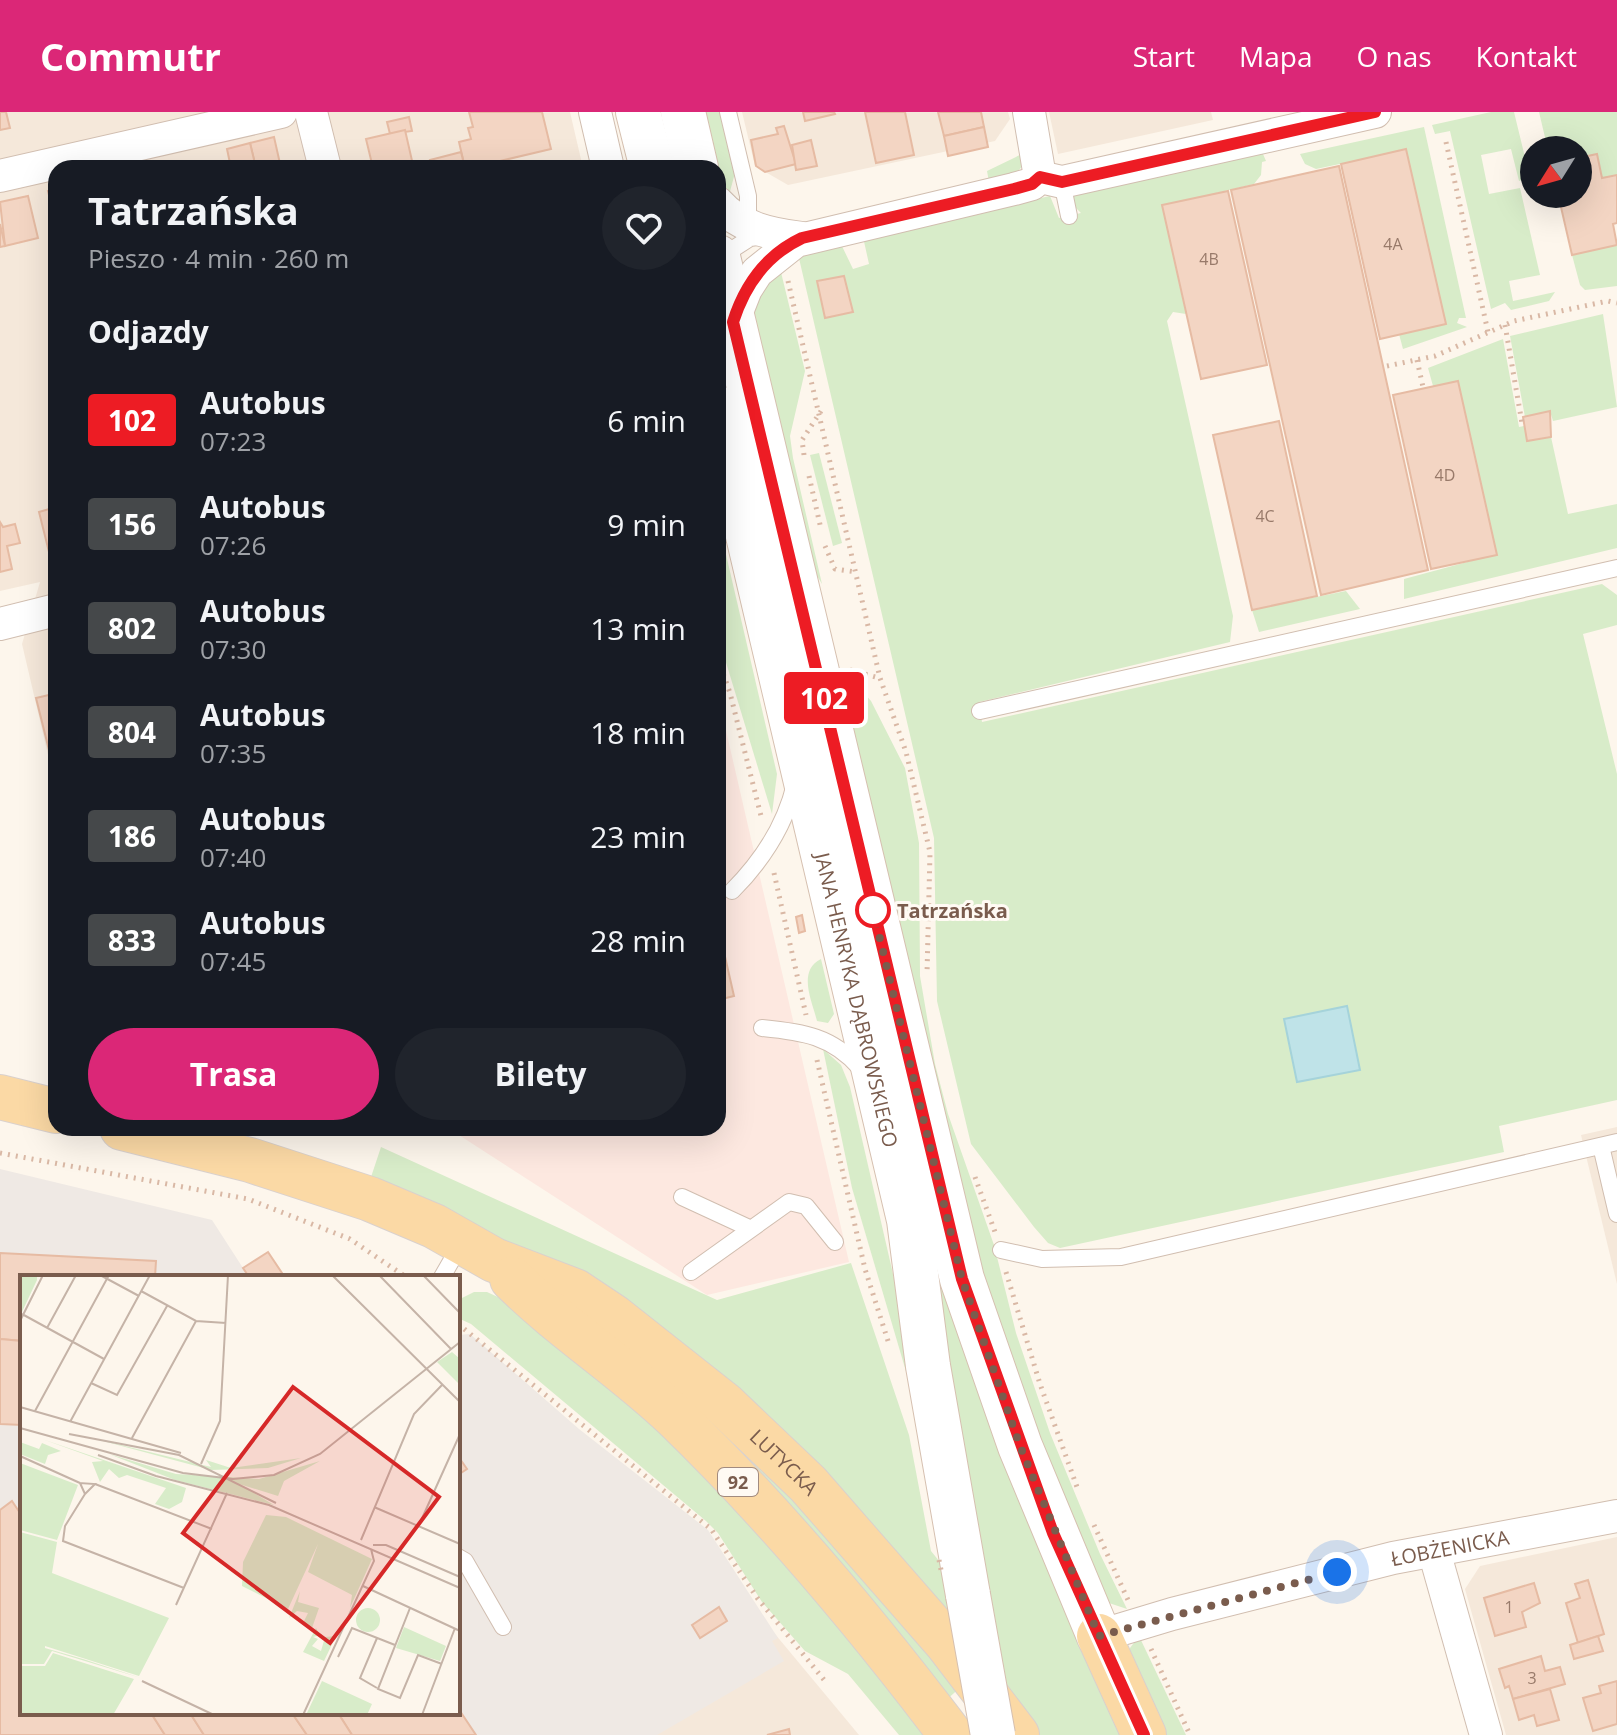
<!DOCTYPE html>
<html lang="pl">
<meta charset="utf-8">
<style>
body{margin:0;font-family:"Open Sans",sans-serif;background:#20242c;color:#f1f3f6;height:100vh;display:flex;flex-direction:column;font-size:30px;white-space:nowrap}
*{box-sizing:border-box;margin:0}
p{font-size:26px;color:#9ea1a6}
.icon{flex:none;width:44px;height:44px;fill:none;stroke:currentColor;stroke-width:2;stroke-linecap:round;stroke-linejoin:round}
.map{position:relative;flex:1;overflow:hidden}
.sheet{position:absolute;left:48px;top:48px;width:678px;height:976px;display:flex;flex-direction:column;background:#171b24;border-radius:24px;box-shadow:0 8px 32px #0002}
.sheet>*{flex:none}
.badge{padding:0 16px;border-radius:6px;font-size:28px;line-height:52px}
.needle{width:52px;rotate:233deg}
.tools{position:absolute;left:1520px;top:24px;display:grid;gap:16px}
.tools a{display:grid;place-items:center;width:72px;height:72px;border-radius:50%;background:#171b24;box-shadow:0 8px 32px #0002;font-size:40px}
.you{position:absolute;width:40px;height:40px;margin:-20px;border:6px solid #fff;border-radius:50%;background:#1a73e8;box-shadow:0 0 0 12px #1a73e833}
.map>.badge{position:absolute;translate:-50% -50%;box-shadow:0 0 0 4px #fff}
h2{padding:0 40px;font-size:30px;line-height:72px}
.round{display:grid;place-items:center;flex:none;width:84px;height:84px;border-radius:42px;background:#20242c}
.head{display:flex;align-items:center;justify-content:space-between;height:136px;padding:0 40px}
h1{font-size:38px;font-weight:700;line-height:60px}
.primary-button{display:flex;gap:16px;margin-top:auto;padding:16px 40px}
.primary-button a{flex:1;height:92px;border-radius:48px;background:#db2777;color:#fff;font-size:32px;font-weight:700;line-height:92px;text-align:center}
.primary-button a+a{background:#20242c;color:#f1f3f6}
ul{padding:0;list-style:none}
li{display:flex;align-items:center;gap:24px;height:104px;padding:0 40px}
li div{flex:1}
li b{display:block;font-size:30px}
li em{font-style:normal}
li .badge{min-width:88px;font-weight:700;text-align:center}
header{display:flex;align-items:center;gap:48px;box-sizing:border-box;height:112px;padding:0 40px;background:#db2777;color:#fff}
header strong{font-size:38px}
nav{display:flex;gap:44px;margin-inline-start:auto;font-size:28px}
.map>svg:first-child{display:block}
</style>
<header>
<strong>Commutr</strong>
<nav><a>Start</a><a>Mapa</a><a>O nas</a><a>Kontakt</a></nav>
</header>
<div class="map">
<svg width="1617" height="1623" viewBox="0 0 1617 1623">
<rect width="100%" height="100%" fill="#fdf6ec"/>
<g fill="#f5e8da">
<polygon points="0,0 570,0 583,56 56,56 56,677 22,532 40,470 0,479"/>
<polygon points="742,0 1008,0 1010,7 995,29 788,73 755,54"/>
<polygon points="1049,0 1211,0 1213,8 1058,42"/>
<polygon points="1617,1015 1617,1172 1581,1023"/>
<polygon points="1617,1425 1617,1623 1506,1623 1465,1477 1480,1454"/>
<polygon points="775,1522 859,1623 634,1623"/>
</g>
<polygon fill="#fde8e0" points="718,584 849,1150 707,1183 448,1016 718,1016"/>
<polygon fill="#efe9e4" points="0,1057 212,1108 243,1156 268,1140 284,1165 22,1165 22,1601 458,1601 458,1223 470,1222 579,1317 708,1418 778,1526 772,1529 784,1549 657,1623 0,1623"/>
<g fill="#d8ecc9">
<polygon points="698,0 720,0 735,61 729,83 718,64 718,56 714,56"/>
<polygon points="1491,0 1514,0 1530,66 1519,69 1511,37 1481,43 1489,82 1520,76 1540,163 1509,169 1513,189 1555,180 1549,189 1511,198 1505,191 1491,197 1450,19 1435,22 1432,13"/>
<polygon points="1539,0 1617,0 1617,63 1602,66 1597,42 1578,46 1578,38 1548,38"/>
<polygon points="1424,15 1466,206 1459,206 1457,211 1467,215 1403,237 1399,222 1446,211 1406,38 1316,57 1305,52 1300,42"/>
<path d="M1026,40c-2,23 -16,24 -37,30l-2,-11z"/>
<polygon points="1263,42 1266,49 1262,50 1261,63 1254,72 1162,94 1186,202 1173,200 1167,209 1233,504 1230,530 979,590 982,610 1602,472 1617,483 1617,513 1583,522 1617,662 1617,988 1499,1014 1504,1040 1060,1136 1048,1131 1034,1115 971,1032 937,889 934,726 798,142 840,130 853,157 869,152 863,125 1050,84 1059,106 1081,101 1075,95 1071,80"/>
<polygon points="1617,133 1617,174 1585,178 1580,173 1572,143"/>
<polygon points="779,152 805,259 790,324 793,346 822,472 813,457 752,205 753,193"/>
<polygon points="1603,202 1617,295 1553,309 1550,299 1525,305 1510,224"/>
<polygon points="718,218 910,1016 1129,1623 1037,1623 1004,1576 537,1144 371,1065 381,1035 717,1188 851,1151 909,1323 931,1439 986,1507 739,319 718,244"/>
<polygon points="1503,227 1519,315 1524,314 1527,329 1551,325 1568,402 1617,392 1617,436 1404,487 1404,467 1497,442 1458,269 1433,274 1428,256"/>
<polygon points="819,341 842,431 833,434 810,343"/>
<polygon points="718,408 777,662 772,702 718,524"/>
<polygon points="1346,479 1360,497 1259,520 1252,498"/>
<polygon points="844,558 871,589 905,656 919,731 920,864 935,952 948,1002 994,1133 1016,1221 1050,1321 1100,1442 1127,1497 1103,1489 990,1204 855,655"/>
<path d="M821,847l13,55 -6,9 -11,-2c-5,-20 -20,-50 4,-62z"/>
<polygon points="823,937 841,953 850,975 905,1214 915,1290 852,1076"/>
<polygon points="474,1180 487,1180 500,1186 562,1232 710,1364 930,1623 899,1623 848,1562 805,1539 762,1490 718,1421 706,1409 471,1212 458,1206 458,1188"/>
<polygon points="634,1244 741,1327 962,1574 945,1589"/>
<polygon points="1139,1524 1186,1623 1162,1623 1128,1545 1130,1536"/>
</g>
<polygon fill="#bfe3e8" stroke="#a5d3da" stroke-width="2" points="1347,894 1360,958 1297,970 1284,907"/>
<g fill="#f3d5c3" stroke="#e6bba3" stroke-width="2">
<polygon points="0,0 6,0 10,16 0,18"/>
<polygon points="469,0 542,0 551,37 500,49 501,56 465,56 459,30 471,27 468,16 473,15"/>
<polygon points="803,0 834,0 835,2 805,9"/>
<polygon points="865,0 905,0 914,43 876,51"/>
<polygon points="938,0 981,0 984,15 944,24"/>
<polygon points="409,5 412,19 390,22 387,10"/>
<polygon points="784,14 796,52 765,60 756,54 751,28 778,22 776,16"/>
<polygon points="984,15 988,35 948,44 944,24"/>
<polygon points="405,18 413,53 373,56 366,27"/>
<polygon points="274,25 281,56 256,56 250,31"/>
<polygon points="811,28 817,54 796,58 792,33"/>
<polygon points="250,31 256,56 231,56 227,37"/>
<polygon points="1406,37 1446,212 1380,227 1341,52"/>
<polygon points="461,40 465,56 432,56 430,48"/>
<polygon points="1597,42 1602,66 1617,63 1617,111 1613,112 1617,133 1572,143 1558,82 1578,82 1578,46"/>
<polygon points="172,50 174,56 155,56 154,54"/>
<polygon points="1339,54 1428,458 1321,483 1231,78"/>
<polygon points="56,77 56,112 48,79"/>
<polygon points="1228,79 1267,253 1201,267 1162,93"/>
<polygon points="28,84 38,126 5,134 0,90"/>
<polygon points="0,112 5,134 0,135"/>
<polygon points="844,164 853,200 825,206 817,169"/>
<polygon points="1458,269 1497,443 1431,457 1393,283"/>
<polygon points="1550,299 1551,325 1527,329 1523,305"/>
<polygon points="1279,309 1317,484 1252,498 1213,323"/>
<polygon points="56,395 56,446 51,448 39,400"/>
<polygon points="0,410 3,415 15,412 20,431 7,434 12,457 0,460"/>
<polygon points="53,582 56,636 49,638 36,586"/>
<polygon points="802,803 805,819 799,821 796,805"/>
<polygon points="718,814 734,884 718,888"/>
<polygon points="268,1140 284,1164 249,1165 243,1156"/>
<polygon points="0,1141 156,1149 155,1165 22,1165 22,1229 0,1227"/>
<polygon points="0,1227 22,1229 22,1313 0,1312"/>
<polygon points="458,1344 467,1357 458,1363"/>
<polygon points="12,1389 22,1404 22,1601 151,1601 165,1623 0,1623 0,1398"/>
<polygon points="1588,1468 1604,1522 1578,1531 1566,1491 1580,1486 1575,1472"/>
<polygon points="1534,1471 1540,1491 1522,1500 1526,1515 1495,1524 1484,1486"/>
<polygon points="719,1495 727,1509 700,1526 692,1513"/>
<polygon points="1598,1524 1603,1539 1574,1547 1570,1533"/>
<polygon points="1541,1544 1545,1559 1560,1555 1565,1572 1513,1587 1509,1574 1505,1576 1499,1557"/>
<polygon points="1617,1569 1617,1612 1593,1619 1583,1586 1601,1581 1599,1574"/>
<polygon points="1550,1577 1559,1608 1537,1614 1534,1603 1519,1608 1513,1587"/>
<polygon points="458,1596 476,1623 352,1623 338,1601 458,1601"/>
<polygon points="151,1601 190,1601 204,1623 165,1623"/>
<polygon points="190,1601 292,1601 307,1623 204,1623"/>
<polygon points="292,1601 338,1601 352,1623 307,1623"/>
<polygon points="789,1617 790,1623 767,1623"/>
</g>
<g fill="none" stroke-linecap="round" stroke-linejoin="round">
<defs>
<g id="service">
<polyline points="728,0 748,84 748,113"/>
<polyline points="1062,70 1069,104"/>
<polyline points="719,146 750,126 766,124"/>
<polyline points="980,599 1617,456"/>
<path d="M732,779c30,-30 53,-65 63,-107"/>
<path d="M762,916c41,4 70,8 98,40"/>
<polyline points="1601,1034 1617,1102"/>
<polyline points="682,1085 749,1116"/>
<polyline points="1001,1138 1042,1147 1121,1145 1617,1030"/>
<polyline points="691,1160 789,1090 806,1094 835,1130"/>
<polyline points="442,1165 461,1132"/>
<polyline points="458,1445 465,1449 503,1515"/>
</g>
<g id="minor">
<polyline points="311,0 325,56"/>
<polyline points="595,0 608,56"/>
<polyline points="1029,0 1040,65"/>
<polyline points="0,64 281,0"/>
<polyline points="1040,65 1062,70 1375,0"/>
<path d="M718,91c22,25 52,31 84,35"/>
<polyline points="733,210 746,177 757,160 796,129 1014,77 1032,72 1040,65"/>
<polyline points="0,512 56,498"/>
<polyline points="1434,1439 1486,1623"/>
<path id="s1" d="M1099,1524l73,-22 221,-56 224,-42"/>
</g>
<g id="secondary">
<polyline points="638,0 652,56"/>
<polyline points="683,0 696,56"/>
<polyline points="718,145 962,1167 1020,1334 1099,1524"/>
<path id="s2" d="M718,296l191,812 19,146 40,229"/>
</g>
<g id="primary">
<polyline points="0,985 56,999"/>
<path id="s3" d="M122,1016l128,32 120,39 64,27 60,34 81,31 39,26 110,87 84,80 138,158 71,93"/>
<path d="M512,1167c50,50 112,89 163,138 100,97 192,207 276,318"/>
<polyline points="1099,1524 1144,1623"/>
</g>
</defs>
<use href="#service" stroke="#d1beb0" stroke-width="18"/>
<use href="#minor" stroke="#d1beb0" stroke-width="34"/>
<use href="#secondary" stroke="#d6c0b0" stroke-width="46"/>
<use href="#primary" stroke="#dad1cd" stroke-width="46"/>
<g stroke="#d9b8a5" stroke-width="5" stroke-dasharray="2 6" stroke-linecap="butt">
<polyline points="1446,30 1488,220"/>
<polyline points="788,169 880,566 906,640 930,740 927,862"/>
<polyline points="1505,213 1522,311"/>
<polyline points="1417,248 1423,275"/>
<polyline points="1387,254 1435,244 1514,209 1608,189 1617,191"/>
<polyline points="804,343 802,328 821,299"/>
<polyline points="809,364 821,417"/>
<polyline points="825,434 835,457 856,460"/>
<polyline points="718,547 730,581 761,704"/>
<polyline points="850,558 879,566"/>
<polyline points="774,761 806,903"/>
<polyline points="817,948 865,1157 888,1229"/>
<polyline points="0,1041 248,1087 350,1127 406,1165"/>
<polyline points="975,1065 995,1120"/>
<polyline points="1006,1160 1040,1272 1077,1375"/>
<polyline points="458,1212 711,1417 758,1487 825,1569"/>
<polyline points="1094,1413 1128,1488"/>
<polyline points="1151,1537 1190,1623"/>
</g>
<use href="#service" stroke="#fff" stroke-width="16"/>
<use href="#minor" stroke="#fff" stroke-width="32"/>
<use href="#secondary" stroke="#fff" stroke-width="44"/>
<use href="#primary" stroke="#fbd9a5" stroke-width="44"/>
<defs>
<polyline id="secondary-bridge" points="968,1483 993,1623"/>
</defs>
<use href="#secondary-bridge" stroke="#d6c0b0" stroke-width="46" stroke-linecap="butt"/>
<polyline stroke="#d9b8a5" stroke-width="5" stroke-dasharray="2 6" stroke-linecap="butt" points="939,1448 942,1463"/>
<use href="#secondary-bridge" stroke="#fff" stroke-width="44"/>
</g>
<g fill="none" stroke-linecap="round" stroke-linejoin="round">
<defs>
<path id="line" d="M1144,1623l-91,-202 -91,-254 -229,-957c12,-38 33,-67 69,-84l212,-49 18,-5 8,-7 22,5 313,-70"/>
</defs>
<use href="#line" stroke="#fff" stroke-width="18"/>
<use href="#line" stroke="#ed1c24" stroke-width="12"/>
<polyline stroke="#7a5c4d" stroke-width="8" stroke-dasharray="0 14.4" points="873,798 962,1167 1020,1334 1099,1524 1337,1460"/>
</g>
<circle fill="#fff" stroke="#ed1c24" stroke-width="4" cx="873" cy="798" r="16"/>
<g text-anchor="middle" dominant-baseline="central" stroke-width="6" stroke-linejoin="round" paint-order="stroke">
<g font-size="16" fill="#987a6a">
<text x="1393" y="132">4A</text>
<text x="1209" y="147">4B</text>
<text x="1445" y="363">4D</text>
<text x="1265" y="404">4C</text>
<text x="1509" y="1495">1</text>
<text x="1532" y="1566">3</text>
</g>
<rect fill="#fffaf3" stroke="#a28b7f" stroke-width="2" x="718" y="1356" width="40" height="28" rx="6"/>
<g font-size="18" font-weight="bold" fill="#7a5c4d">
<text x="738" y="1370">92</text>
</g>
<g font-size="20" font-weight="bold" fill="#7a5c4d" stroke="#fffaf3" text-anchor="start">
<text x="897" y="798">Tatrzańska</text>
</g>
<g font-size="20" fill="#7a5c4d" stroke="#fffaf3">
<text stroke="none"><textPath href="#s2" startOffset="608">JANA HENRYKA DĄBROWSKIEGO</textPath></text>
<text stroke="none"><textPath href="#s3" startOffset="754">LUTYCKA</textPath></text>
<text stroke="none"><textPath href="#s1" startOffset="362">ŁOBŻENICKA</textPath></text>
</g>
</g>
<g transform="translate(20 1163)">
<rect width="440" height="440" fill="#fdf6ec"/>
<path d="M0,0h17v5l-17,36zM432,77l8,7v26l-23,-23zM68,162l123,30 -5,-7 25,8 70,-10 -33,10 -57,2zM22,164l144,49 -4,14 -13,7 -14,-5 11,-16 -39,-13 -8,3 -10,-9 -9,13 -8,-20 11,-1zM0,167l19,7 3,-6 19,8 -13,4 -3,9 -25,-10zM89,179l67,20 83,5 61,-18 -36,20 -6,15 -39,-12 35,21 -99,-25zM0,188l58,22 -21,55 -37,-10zM246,240l20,2 86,42 -22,49 2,-13 -44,-23 10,-28 -30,65 -46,-23 1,-24zM0,257l37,10 -5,31 117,45 -30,58 -94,-30v2l38,11 58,19 -89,-27 -8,13h-24zM280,316l-2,11 21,6 -7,20 -9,-5 5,-10 -11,-2 -8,7zM336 345a12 12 0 1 1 24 0a12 12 0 1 1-24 0ZM384,352l42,19 -6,15 -44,-13zM296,353l4,7 -7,2 5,2 -6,7 9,5 4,-14 11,-1 -12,25 -21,-9zM33,378l81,26 -21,36h-93v-49h25zM302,406l50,23 -5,11h-61z" fill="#d8ecc9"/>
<path fill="none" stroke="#c5b3a7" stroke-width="2" d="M80,0l39,21M312,0l128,127M359,0l72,74M403,0l37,38M121,16l55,30 30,2M2,39l82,45M0,46l23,-46M27,53l29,-53M71,108l26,12 50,-89M0,132l161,46M15,136l74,-136M50,147l80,-147M0,153l163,45 50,6 41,-4 46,-21 140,-112M49,159l110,21 97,48M112,163l64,-117M78,180l58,21 113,29 191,83M0,181l60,27M181,189l19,-43 8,-146M75,209l117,45M65,219l10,-10 -15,-1 5,11 -20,32 -2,15 121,47M354,232l86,37M399,250l41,-91M341,265l53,-126 28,-29M353,270h13l74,32M343,311l97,45M156,330l51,-112M390,333l-32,81 22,9 18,-43 24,9M357,363l-17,40 17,10M318,382l14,-29 43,17M122,406l72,34M283,440l71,-154 -3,-12M402,440l33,-87"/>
<path fill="#d62828" fill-opacity="0.15" stroke="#d62828" stroke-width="4" d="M273,112l146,110 -109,146 -147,-110z"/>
<rect width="440" height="440" fill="none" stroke="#7a5c4d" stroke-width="4"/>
</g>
</svg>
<div class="tools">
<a><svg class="needle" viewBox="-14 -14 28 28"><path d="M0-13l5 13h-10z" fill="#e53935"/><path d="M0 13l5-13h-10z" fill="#9ea1a6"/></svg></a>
</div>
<div class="you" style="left:1337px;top:1460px"></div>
<b class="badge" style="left:824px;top:586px;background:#ed1c24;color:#fff">102</b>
<section class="sheet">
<div class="head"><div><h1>Tatrzańska</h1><p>Pieszo · 4 min · 260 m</p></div><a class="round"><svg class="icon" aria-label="heart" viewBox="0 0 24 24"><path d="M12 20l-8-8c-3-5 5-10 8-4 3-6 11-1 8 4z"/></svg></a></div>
<h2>Odjazdy</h2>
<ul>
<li><span class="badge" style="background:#ed1c24;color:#fff">102</span><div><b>Autobus</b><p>07:23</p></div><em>6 min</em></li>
<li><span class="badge" style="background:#45484a;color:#fff">156</span><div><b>Autobus</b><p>07:26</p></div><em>9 min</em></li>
<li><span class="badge" style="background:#45484a;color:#fff">802</span><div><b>Autobus</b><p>07:30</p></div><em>13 min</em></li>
<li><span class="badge" style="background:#45484a;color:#fff">804</span><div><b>Autobus</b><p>07:35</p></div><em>18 min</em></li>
<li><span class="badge" style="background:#45484a;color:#fff">186</span><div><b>Autobus</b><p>07:40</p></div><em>23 min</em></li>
<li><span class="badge" style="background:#45484a;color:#fff">833</span><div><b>Autobus</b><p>07:45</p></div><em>28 min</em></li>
</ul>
<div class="primary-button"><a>Trasa</a><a>Bilety</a></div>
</section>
</div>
